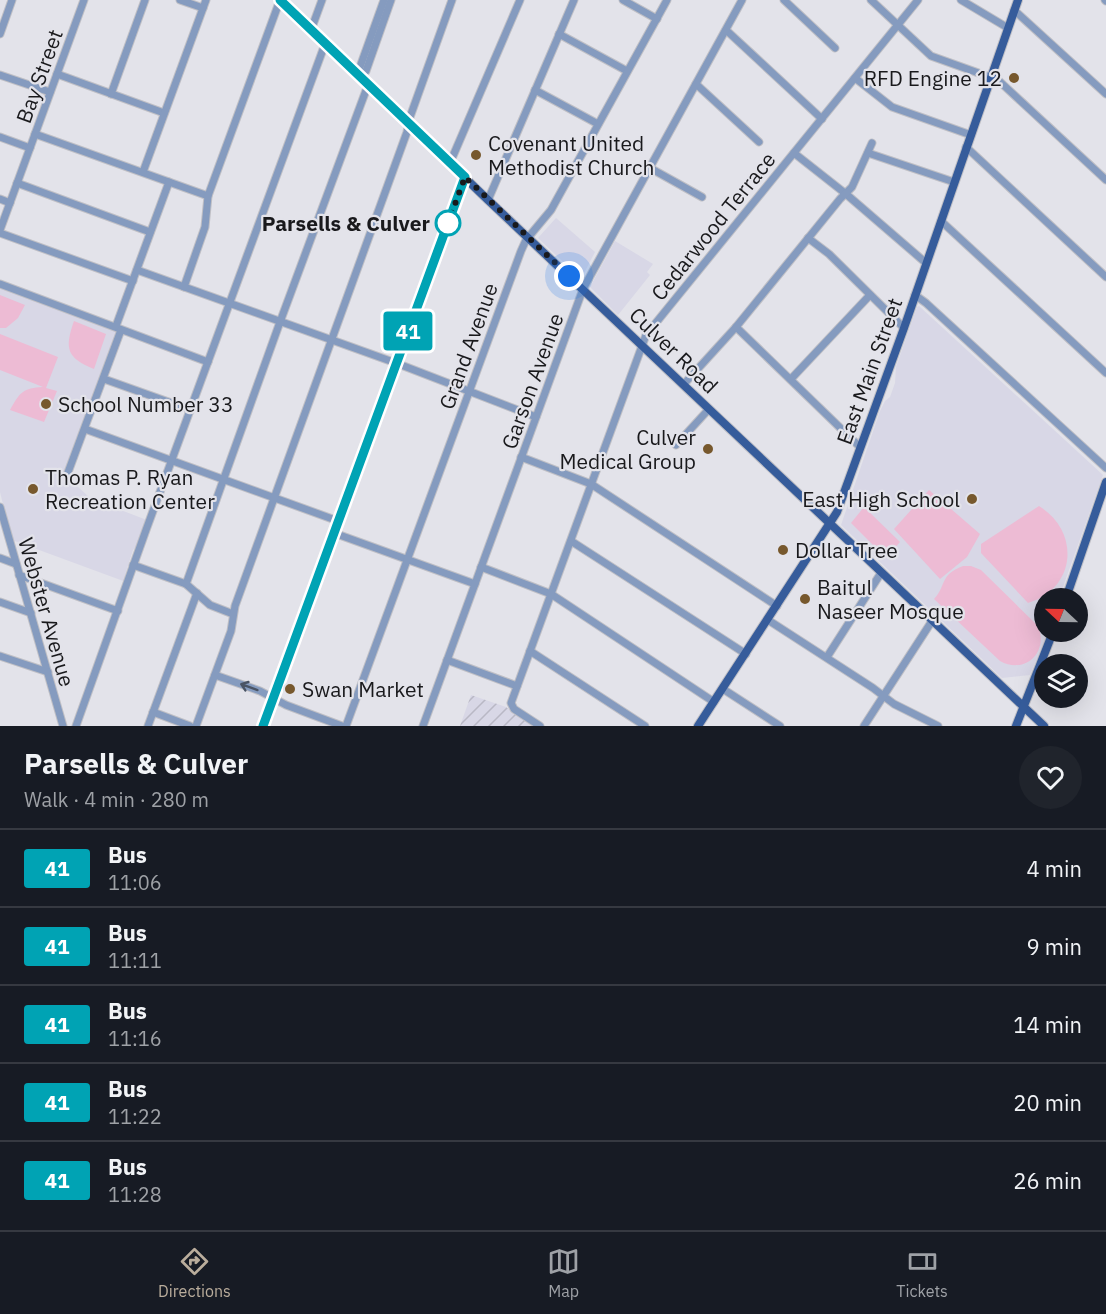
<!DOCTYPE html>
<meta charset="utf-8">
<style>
body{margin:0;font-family:"IBM Plex Sans",sans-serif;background:#20242c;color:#f1f3f6;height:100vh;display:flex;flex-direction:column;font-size:22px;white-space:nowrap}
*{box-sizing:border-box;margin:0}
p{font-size:20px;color:#9ea1a6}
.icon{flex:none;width:33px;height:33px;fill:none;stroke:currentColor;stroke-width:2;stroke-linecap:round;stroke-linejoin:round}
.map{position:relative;height:726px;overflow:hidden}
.side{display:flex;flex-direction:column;background:#171b24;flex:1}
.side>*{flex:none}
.badge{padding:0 12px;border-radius:4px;font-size:21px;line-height:39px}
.needle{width:39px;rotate:292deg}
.buttons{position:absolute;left:1034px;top:588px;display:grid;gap:12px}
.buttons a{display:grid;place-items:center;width:54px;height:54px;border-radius:50%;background:#171b24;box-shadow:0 6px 24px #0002;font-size:30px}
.you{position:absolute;width:30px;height:30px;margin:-15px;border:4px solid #fff;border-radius:50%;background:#1a73e8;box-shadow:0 0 0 9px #1a73e833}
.map>.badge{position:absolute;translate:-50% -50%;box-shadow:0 0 0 3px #fff}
.round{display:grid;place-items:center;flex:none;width:63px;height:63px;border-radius:32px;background:#20242c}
.headline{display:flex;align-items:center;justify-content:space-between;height:102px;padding:0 24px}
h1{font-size:28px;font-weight:700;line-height:45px}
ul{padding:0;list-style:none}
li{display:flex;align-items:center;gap:18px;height:78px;padding:0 24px;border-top:2px solid #363941}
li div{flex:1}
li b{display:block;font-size:22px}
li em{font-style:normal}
li .badge{min-width:66px;font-weight:700;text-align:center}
.tabs{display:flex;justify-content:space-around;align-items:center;height:84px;border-top:2px solid #363941;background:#171b24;font-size:16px;color:#9ea1a6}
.tabs a{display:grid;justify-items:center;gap:3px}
.tabs .active{color:#baad9c}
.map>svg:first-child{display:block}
</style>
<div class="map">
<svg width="1106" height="726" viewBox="0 0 1106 726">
<defs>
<pattern id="industrial-furrows" width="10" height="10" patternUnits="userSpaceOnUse" patternTransform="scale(1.5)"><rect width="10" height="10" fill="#d8d7e6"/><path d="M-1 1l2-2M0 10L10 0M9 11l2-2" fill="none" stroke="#b9b8c5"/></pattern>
</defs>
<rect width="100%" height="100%" fill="#e3e3ea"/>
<g fill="#d8d7e6">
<polygon points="556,218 595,252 581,279 538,238"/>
<polygon points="615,241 653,264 647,272 650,275 618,315 590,287"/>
<polygon points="0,287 117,331 65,475 103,510 110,506 147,520 137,546 133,550 125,575 126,582 12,540 0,492"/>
<polygon points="919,306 1103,475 1059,598 1044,598 1044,632 1048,632 1030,675 1002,678 841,525 880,411 885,401 890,397 895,383 896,367 917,307"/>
</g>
<polygon fill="url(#industrial-furrows)" points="471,695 506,707 534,726 460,726"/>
<g fill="#edbbd4">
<polygon points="0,295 25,305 18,318 6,328 0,328"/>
<path d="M74,321l32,13 -12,35c-27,-11 -30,-20 -20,-48z"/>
<path d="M0,334l58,23 -12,31 11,3 -13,31 -34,-12c10,-18 13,-22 33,-23l-43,-17z"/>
<polygon points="929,490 980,534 967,557 940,579 894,529"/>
<path d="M1039,506c42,26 37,83 -11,97l-47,-50v-9z"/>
<polygon points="864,507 900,542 886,558 851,523"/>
<path d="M963,566h8l10,4 57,56c11,26 -13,49 -38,35l-66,-62c13,-14 5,-24 29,-33z"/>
</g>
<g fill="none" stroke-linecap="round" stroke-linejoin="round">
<defs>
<g id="minor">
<polyline points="180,0 203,8"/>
<polyline points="623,0 657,19"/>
<polyline points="784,0 835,48"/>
<polyline points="871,0 931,56 998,80 1106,180"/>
<polyline points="961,0 1008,28"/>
<polyline points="1105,0 1106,1"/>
<polyline points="1014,10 1106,94"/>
<polyline points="311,30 322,0"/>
<polyline points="726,30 822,119"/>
<polyline points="0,34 12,0"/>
<polyline points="559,34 627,71"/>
<polyline points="57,74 164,113"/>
<polyline points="0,75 50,92"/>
<polyline points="360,77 366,71 391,0"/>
<polyline points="360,77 360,67 384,0"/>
<polyline points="855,78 892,107 971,135"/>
<polyline points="696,84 759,142"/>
<polyline points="535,90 598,124"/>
<polyline points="111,94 145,0"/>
<polyline points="35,134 208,196"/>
<polyline points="0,137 30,148"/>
<polyline points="966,147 1106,277"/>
<polyline points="794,153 846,194 926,263"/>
<polyline points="868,153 954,182"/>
<polyline points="450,163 520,0"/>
<polyline points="650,168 702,197"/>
<polyline points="143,172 206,0"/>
<polyline points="17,183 150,232"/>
<polyline points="0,199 10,203"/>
<polyline points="488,200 574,0"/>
<polyline points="941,221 1106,373"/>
<polyline points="0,230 84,0"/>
<polyline points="0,233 133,281"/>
<polyline points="808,238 829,254 904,328"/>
<polyline points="137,270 396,363 536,417"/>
<polyline points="0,284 208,362"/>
<polyline points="184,287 205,227 208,196 280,0"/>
<polyline points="915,295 926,303 1106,468"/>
<polyline points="116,326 169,182"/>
<polyline points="736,327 860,447"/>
<polyline points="104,379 191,410"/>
<polyline points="791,379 870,295"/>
<polyline points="684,384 736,327 840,199 852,187 872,143"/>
<polyline points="85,429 338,521"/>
<polyline points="676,445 709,409"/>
<polyline points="521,457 591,484 777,606"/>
<polyline points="67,475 121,330"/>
<polyline points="0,507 63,726"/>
<polyline points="334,533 475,584"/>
<polyline points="571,541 746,654"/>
<polyline points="0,558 16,564"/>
<polyline points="133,565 186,584 210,605 233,614"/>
<polyline points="481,567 551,594 714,702"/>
<polyline points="19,575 118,611"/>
<polyline points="186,584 280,322 368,85"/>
<polyline points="0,602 31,613"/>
<polyline points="768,620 873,688 894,704 938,726"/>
<polyline points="530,651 645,726"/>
<polyline points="0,656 48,672"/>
<polyline points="827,657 881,573"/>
<polyline points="447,660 517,686"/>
<polyline points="215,675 260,691 286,705 342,726"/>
<polyline points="723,689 780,726"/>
<polyline points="153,712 190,726"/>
<polyline points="76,726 146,530 325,44"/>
<polyline points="148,726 197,593"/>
<polyline points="196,726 231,631 235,606 407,132 410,117 452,0"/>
<polyline points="263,726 465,177"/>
<polyline points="346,726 521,251 526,240 551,210 667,0"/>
<polyline points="423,726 583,289 742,0"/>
<polyline points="540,726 514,709 511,703 646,335 918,0"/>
<polyline points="864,726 932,621"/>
</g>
<g id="major">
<polyline points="280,0 488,200 1044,726"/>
<polyline points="1066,598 1106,482"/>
<polyline points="698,726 837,512 904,328 1018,0"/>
<polyline points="1016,726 1053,632"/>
</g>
</defs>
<use href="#minor" stroke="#bfbfc5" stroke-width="9"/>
<use href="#major" stroke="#bfbfc5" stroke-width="10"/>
<use href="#minor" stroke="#859bbf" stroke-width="7"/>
<use href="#major" stroke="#365c9b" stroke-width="8"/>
</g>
<defs><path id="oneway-shaft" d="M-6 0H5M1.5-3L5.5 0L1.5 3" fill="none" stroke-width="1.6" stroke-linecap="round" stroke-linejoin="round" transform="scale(1.5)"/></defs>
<use stroke="#4a5465" href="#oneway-shaft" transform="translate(249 687) rotate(-160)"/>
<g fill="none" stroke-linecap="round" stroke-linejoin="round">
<defs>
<polyline id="line" points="263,726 465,177 280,0"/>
</defs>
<use href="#line" stroke="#fff" stroke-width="14"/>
<use href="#line" stroke="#00a3b4" stroke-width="9"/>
<polyline stroke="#19191c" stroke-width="6" stroke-dasharray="0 10.8" points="448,223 465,177 569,276"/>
</g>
<g fill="#77582d" stroke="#e3e3ea" stroke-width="2">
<circle cx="1014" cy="78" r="6"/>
<circle cx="476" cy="155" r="6"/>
<circle cx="46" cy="404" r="6"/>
<circle cx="708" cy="449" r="6"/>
<circle cx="33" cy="489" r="6"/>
<circle cx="972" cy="499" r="6"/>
<circle cx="783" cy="550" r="6"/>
<circle cx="805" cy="599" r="6"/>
<circle cx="290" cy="689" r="6"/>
</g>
<circle fill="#fff" stroke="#00a3b4" stroke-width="3" cx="448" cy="223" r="12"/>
<g text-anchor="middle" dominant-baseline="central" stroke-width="4.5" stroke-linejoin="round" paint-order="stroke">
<g font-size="21" fill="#19191c" stroke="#e3e3ea">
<text transform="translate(39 76) rotate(-70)">Bay Street</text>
<text transform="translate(713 226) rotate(-51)">Cedarwood Terrace</text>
<text transform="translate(468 346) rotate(-70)">Grand Avenue</text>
<text transform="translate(674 350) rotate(44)">Culver Road</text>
<text transform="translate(869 371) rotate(-70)">East Main Street</text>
<text transform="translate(532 381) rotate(-70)">Garson Avenue</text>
<text transform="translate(47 612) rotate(74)">Webster Avenue</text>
</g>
<g font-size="21" fill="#19191c" stroke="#e3e3ea" text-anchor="start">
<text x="1002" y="78" text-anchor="end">RFD Engine 12</text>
<text x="488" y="143">Covenant United<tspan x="488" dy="24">Methodist Church</tspan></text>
<text x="58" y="404">School Number 33</text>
<text x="696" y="437" text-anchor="end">Culver<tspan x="696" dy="24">Medical Group</tspan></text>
<text x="45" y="477">Thomas P. Ryan<tspan x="45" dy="24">Recreation Center</tspan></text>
<text x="960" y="499" text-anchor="end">East High School</text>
<text x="795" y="550">Dollar Tree</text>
<text x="817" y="587">Baitul<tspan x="817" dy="24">Naseer Mosque</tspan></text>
<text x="302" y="689">Swan Market</text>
</g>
<g font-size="21" font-weight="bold" fill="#19191c" stroke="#e3e3ea" text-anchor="end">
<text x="430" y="223">Parsells &amp; Culver</text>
</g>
</g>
</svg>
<div class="buttons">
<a><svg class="needle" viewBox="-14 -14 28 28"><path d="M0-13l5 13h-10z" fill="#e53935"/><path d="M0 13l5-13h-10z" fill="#9ea1a6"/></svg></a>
<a><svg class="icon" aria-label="layers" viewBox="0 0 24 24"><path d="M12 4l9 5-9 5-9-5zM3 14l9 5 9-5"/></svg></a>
</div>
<div class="you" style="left:569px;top:276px"></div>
<b class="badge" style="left:408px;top:331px;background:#00a3b4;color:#fff">41</b>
</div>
<section class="side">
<div class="headline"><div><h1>Parsells &amp; Culver</h1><p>Walk · 4 min · 280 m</p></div><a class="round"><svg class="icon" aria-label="heart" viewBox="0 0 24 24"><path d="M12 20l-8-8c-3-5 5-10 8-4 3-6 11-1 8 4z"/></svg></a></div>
<ul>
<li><span class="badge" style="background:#00a3b4;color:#fff">41</span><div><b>Bus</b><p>11:06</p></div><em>4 min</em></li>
<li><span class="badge" style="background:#00a3b4;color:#fff">41</span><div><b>Bus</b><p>11:11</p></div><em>9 min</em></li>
<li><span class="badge" style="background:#00a3b4;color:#fff">41</span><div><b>Bus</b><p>11:16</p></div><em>14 min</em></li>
<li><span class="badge" style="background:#00a3b4;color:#fff">41</span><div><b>Bus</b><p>11:22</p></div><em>20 min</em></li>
<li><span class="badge" style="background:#00a3b4;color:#fff">41</span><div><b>Bus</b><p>11:28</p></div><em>26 min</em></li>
</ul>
</section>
<nav class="tabs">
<a class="active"><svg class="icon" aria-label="directions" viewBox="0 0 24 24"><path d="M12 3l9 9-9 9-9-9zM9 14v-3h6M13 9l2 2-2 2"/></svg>Directions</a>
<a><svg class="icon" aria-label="map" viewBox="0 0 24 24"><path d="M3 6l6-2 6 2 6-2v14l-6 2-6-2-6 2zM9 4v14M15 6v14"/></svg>Map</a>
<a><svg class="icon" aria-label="tickets" viewBox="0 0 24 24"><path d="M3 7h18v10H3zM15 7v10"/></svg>Tickets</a>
</nav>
